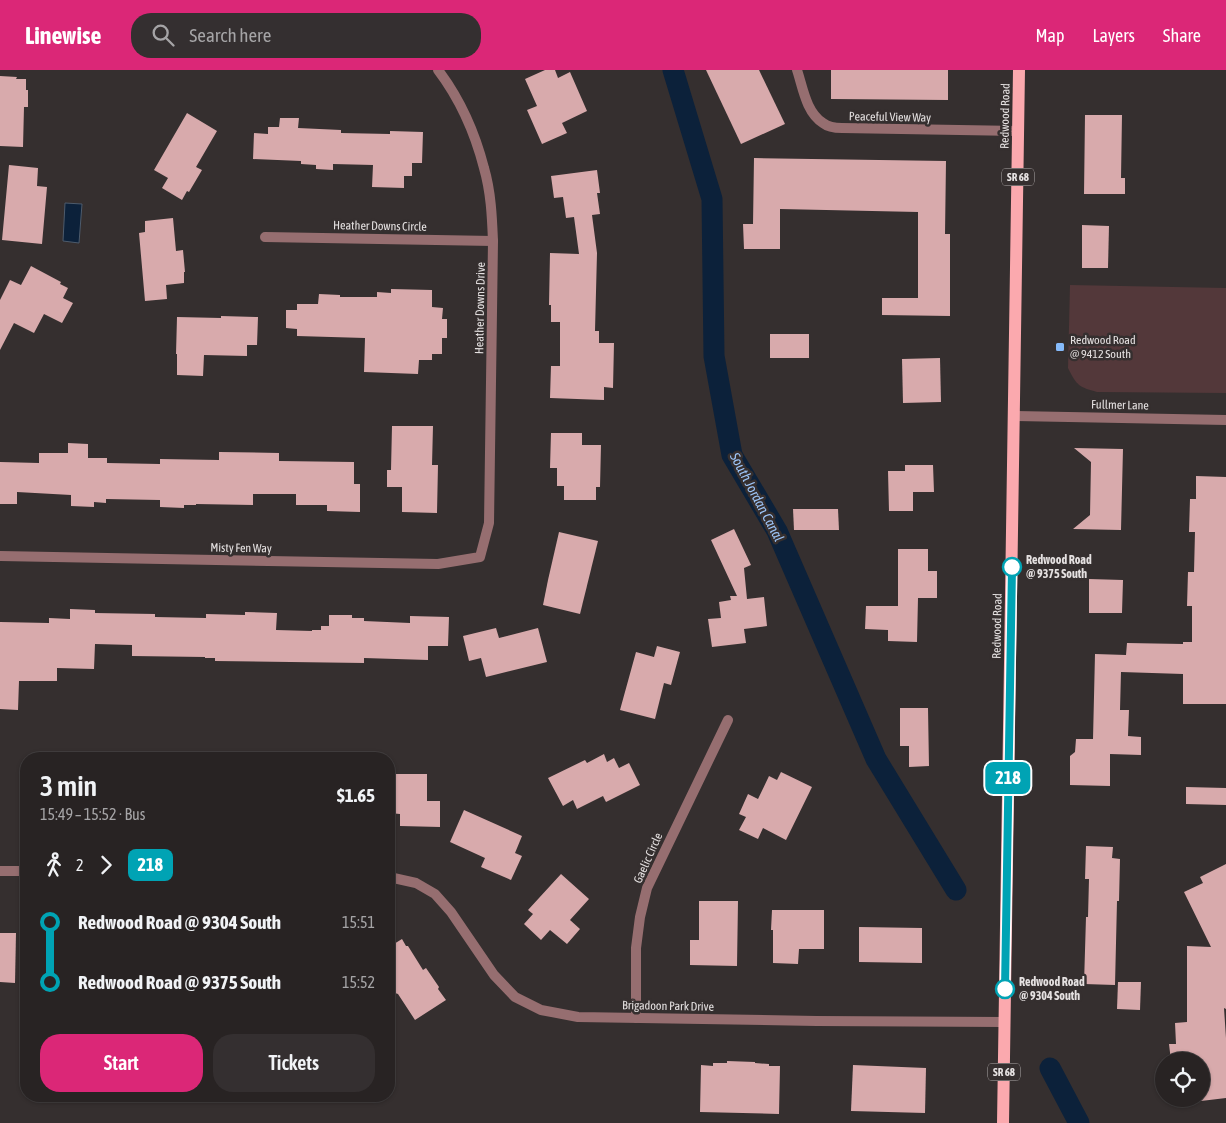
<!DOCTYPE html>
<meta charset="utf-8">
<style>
body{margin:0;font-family:"Asap Condensed",sans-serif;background:#342f30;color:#f1f3f6;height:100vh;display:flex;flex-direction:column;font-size:19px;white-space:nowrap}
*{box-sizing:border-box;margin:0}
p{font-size:16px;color:#a5a4a6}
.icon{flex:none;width:28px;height:28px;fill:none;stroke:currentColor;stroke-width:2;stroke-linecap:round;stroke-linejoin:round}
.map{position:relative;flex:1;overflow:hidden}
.drawer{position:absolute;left:20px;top:682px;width:375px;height:350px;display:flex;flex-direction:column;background:#282323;border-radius:20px;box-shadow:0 1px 4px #0004,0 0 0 1px #444041}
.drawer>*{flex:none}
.badge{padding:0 10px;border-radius:8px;font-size:18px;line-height:32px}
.buttons{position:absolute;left:1155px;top:982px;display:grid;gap:10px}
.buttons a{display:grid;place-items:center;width:55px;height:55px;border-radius:50%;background:#282323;box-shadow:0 1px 4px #0004,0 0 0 1px #444041;font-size:25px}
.map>.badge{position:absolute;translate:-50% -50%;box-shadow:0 0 0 2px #fff}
.legs{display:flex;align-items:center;gap:8px;height:55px;padding:0 20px;font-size:16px}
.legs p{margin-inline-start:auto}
.headline{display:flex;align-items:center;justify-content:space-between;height:85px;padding:0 20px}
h1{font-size:28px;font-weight:600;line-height:38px}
.primary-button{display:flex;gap:10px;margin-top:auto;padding:10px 20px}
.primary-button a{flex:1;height:58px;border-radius:20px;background:#db2777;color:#fff;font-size:20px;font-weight:600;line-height:58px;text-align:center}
.primary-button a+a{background:#342f30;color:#f1f3f6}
ul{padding:0 20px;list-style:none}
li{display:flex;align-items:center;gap:18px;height:60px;font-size:19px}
li i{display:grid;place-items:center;width:8px;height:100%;margin:0 6px;background:currentColor}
li i::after{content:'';width:12px;height:12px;margin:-6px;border:4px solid;border-radius:50%;background:#282323}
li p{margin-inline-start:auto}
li:first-child i{background:linear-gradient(#0000 50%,currentColor 0)}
li:last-child i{background:linear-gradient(currentColor 50%,#0000 0)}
header{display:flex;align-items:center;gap:30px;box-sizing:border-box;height:70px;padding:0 25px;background:#db2777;color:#fff}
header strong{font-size:24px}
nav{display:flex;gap:28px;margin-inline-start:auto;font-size:18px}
.search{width:350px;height:45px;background:#342f30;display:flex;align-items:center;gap:12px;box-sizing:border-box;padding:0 18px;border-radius:20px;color:#a5a4a6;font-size:19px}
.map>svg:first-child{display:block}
</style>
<header>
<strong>Linewise</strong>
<div class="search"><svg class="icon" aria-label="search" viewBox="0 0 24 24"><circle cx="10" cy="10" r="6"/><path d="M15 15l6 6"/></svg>Search here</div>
<nav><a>Map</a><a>Layers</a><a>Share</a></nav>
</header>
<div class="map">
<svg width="1226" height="1053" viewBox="0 0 1226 1053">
<rect width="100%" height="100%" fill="#352f2f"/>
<path fill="#53383a" d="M1070,215l156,3v105l-129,-1c-18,-5 -20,-6 -29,-24z"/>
<polygon fill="#0c213a" stroke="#4d5b6c" points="65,133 82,134 79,173 63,171"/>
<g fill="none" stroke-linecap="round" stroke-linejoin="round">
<g stroke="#0c213a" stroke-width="21">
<polyline points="673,0 712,129 714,286 732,385 777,461 876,689 956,820"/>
<polyline points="1050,998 1079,1053"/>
</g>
</g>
<g fill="#d8aaac">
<polygon points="545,0 555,0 558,8 570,2 587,41 562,53 567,63 542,74 527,40 537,36 525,9"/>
<polygon points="706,0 759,0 785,54 741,74"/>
<polygon points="831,0 948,0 948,30 831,29"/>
<polygon points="0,6 17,7 16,9 26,9 26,20 28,20 28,37 24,37 23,77 0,76"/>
<polygon points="187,43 217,61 196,97 202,100 189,122 187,121 182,130 162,118 168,108 154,100"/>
<polygon points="1085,45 1122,45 1121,108 1125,108 1125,124 1084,124"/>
<polygon points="280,48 299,48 298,58 341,60 341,63 390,64 390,61 423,62 422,93 412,93 412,106 404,106 404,118 372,117 373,95 333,94 333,100 316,99 316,95 301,94 301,91 253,89 254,63 268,64 268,57 279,57"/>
<polygon points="754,88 946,91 945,164 950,164 950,246 882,245 882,228 918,228 918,142 780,139 780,179 744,179 743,154 753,154"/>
<polygon points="9,95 38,98 37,116 47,117 42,174 2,170"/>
<polygon points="597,100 600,123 597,123 600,144 592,145 597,183 595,261 599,261 599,273 614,273 613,318 604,317 604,330 550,328 551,296 560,296 560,252 551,252 551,235 549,235 550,183 579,184 574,147 566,148 563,127 554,128 551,106"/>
<polygon points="173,148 176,181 183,180 185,202 184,202 184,213 166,215 167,229 145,231 139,163 145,162 145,151"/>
<polygon points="1082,155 1109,156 1108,198 1082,198"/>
<polygon points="31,196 61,212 60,214 68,218 63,228 73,233 62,253 44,244 34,263 14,253 0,280 0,230 10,210 21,215"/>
<polygon points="391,219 432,220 432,237 443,238 442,249 447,249 447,268 442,268 442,284 432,284 432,290 419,290 418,304 364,302 365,268 297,266 297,259 286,258 286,240 297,240 297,234 318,234 319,224 340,225 340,227 377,227 377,222 391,223"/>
<polygon points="221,246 258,247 257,275 247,275 247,286 204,285 203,306 177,305 177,284 176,284 177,247 221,248"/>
<rect x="770" y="264" width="39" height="24"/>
<polygon points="940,288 941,332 903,333 902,289"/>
<polygon points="392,356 433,356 432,395 438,395 437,443 402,442 402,417 387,417 387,400 391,400"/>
<polygon points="551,363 582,363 582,375 601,375 600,417 596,417 596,430 564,430 564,416 557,416 557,398 550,398"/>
<polygon points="68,373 88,374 88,388 107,388 107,393 160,394 160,389 219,390 219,382 279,383 279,391 354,392 354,414 360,414 360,442 327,441 327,435 296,435 296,424 253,424 253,435 196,434 196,435 184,435 184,438 160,437 160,430 106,429 106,433 94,432 94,437 71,436 71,425 17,422 17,434 0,434 0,392 39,393 39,383 68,383"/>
<polygon points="1074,378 1123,379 1121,460 1073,459 1090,445 1091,392"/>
<polygon points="905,395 933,395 934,422 913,422 913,441 889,441 888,401 905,401"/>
<polygon points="1196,406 1226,407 1226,634 1183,634 1183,604 1121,602 1120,640 1129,640 1128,666 1141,667 1141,685 1110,684 1110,716 1070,715 1070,686 1075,682 1076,669 1093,669 1095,584 1126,585 1127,573 1183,574 1183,572 1192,572 1192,536 1187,536 1188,502 1194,502 1195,462 1189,462 1190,429 1196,429"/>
<polygon points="793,439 838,439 839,460 794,460"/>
<polygon points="734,459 751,495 744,498 747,529 764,527 767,556 744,559 746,573 712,577 708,549 721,548 719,532 731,530 730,526 737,526 711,470"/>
<polygon points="559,462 598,471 580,544 543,535 548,510"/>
<polygon points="898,479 928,479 928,501 937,501 937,528 918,528 917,572 888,571 888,560 865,559 866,536 898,536"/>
<polygon points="1089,509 1123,510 1122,543 1089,543"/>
<polygon points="70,539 95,540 95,543 155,544 155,547 206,548 206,544 245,545 245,542 277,543 276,560 312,561 312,560 321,560 321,556 329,556 329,545 352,545 352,548 364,548 364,551 410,553 410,546 449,547 448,576 428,576 428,590 364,588 364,593 215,591 215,588 205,588 205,587 132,586 132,575 95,574 94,599 57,598 57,611 19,611 18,640 0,639 0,552 49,553 49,548 70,549"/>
<polygon points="496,558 499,568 538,558 547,592 486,607 481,588 469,591 463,566"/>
<polygon points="657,576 680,582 671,615 664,613 655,649 620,640 636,582 654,587"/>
<polygon points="900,638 928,638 929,696 909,697 909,676 900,676"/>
<polygon points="604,684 607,692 614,688 619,698 629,693 640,715 606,732 603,726 577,739 573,730 563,736 548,708 585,690 587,693"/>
<polygon points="781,702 812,717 786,770 763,758 758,769 739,760 746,747 739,744 748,724 758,729 769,706 777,710"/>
<polygon points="389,704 427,704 427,731 440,731 440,757 400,756 400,744 389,743"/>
<polygon points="1186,717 1226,718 1226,735 1186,734"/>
<polygon points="464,740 522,766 515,783 522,786 511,810 481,797 485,788 450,772"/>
<polygon points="1086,776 1113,777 1112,788 1120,789 1119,831 1117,831 1115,915 1084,914 1086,847 1088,847 1089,809 1085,809"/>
<polygon points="1226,794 1226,939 1224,938 1226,968 1226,1028 1201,1031 1201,991 1171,991 1169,974 1176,974 1175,953 1187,952 1187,876 1211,877 1184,822 1203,813 1200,807"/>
<polygon points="561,804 589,829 570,850 580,859 567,874 550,860 541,870 524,854 533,844 528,840"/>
<polygon points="699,831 738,831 737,896 690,895 690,870 699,870"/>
<polygon points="772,840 824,840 824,879 799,879 798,894 773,893 773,860 771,860"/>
<polygon points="859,857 922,858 922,893 859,892"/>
<polygon points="0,863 16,863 15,913 0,912"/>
<polygon points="402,869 406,876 408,876 423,900 426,898 439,917 438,919 446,930 415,950 398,924 395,923 391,917 392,914 389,910 389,877"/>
<polygon points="1118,912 1141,912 1140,940 1117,939"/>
<polygon points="727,991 755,992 755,993 769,994 769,996 780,996 779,1044 700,1042 701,995 713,996 713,993 727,993"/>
<polygon points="853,995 926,998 925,1043 851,1041"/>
</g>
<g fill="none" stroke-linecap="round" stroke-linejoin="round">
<g stroke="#966e70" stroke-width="10">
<path d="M797,0c6,18 9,42 26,53 5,4 12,5 19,5l176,3"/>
<polyline points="265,167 493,171"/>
<path d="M0,486l438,8 42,-7 9,-34 4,-282c-1,-24 -2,-49 -9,-73 -9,-35 -24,-69 -46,-98"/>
<polyline points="0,801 26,801"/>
<polyline points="389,807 416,813 435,824 451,842 494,905 515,927 541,940 578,947 817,951 1004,952"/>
<polyline points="636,948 636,878 640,847 647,818 728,650"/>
</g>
<polyline stroke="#966e70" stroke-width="10" points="1014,346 1226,350"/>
<polyline stroke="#fba9ae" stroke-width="12" points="1003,1053 1019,0"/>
</g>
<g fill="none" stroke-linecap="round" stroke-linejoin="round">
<defs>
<polyline id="line-1" points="1005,919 1012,497"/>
</defs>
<use href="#line-1" stroke="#fff" stroke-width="11"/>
<use href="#line-1" stroke="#00a3b4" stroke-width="8"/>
</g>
<rect fill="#86bbfb" stroke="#352f2f" stroke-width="2" x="1055" y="272" width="10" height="10" rx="2.5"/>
<g fill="#fff" stroke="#00a3b4" stroke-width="2.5">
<circle cx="1012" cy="497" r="9"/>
<circle cx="1005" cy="919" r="9"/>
</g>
<g text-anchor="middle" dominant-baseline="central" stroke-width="5" stroke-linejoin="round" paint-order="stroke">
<g fill="#352f2f" stroke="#b0acac" stroke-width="1">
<rect x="1002" y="98.5" width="32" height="17" rx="4"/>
<rect x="988" y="993.5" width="32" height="17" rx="4"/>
</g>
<g font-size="11" font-weight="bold" fill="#e5e1e1">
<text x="1018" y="107">SR 68</text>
<text x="1004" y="1002">SR 68</text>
</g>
<g font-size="12" fill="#e5e1e1" stroke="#352f2f">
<text transform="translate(1005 46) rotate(-89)">Redwood Road</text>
<text transform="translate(890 47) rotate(1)">Peaceful View Way</text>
<text transform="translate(380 156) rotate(1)">Heather Downs Circle</text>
<text transform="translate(480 238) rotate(-89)">Heather Downs Drive</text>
<text transform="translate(1120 335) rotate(1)">Fullmer Lane</text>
<text transform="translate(241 478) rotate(1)">Misty Fen Way</text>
<text transform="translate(997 556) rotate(-89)">Redwood Road</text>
<text transform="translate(648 788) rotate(-66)">Gaelic Circle</text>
<text transform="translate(668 936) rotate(1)">Brigadoon Park Drive</text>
</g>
<g font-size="12" fill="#e5e1e1" stroke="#352f2f" text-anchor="start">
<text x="1070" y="270">Redwood Road<tspan x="1070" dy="14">@ 9412 South</tspan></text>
</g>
<g font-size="12" font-weight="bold" fill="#e5e1e1" stroke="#352f2f" text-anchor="start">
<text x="1026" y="490">Redwood Road<tspan x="1026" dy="14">@ 9375 South</tspan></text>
<text x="1019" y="912">Redwood Road<tspan x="1019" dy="14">@ 9304 South</tspan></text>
</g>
<g font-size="14" font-style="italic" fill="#9dc5f8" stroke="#352f2f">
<text transform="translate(757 427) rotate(62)">South Jordan Canal</text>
</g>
</g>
</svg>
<div class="buttons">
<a><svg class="icon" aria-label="locate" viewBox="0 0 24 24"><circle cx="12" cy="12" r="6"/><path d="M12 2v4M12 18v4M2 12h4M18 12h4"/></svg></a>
</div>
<b class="badge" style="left:1008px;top:708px;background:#00a3b4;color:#fff">218</b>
<section class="drawer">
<div class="headline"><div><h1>3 min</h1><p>15:49 – 15:52 · Bus</p></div><b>$1.65</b></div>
<div class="legs"><svg class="icon" aria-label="walk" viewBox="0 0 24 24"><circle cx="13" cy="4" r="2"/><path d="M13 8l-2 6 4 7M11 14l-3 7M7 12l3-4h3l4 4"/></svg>2<svg class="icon" aria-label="forward" viewBox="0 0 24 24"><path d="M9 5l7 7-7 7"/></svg><b class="badge" style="background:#00a3b4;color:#fff">218</b></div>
<ul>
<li><i style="color:#00a3b4"></i><b>Redwood Road @ 9304 South</b><p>15:51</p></li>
<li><i style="color:#00a3b4"></i><b>Redwood Road @ 9375 South</b><p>15:52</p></li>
</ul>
<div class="primary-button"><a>Start</a><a>Tickets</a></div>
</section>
</div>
